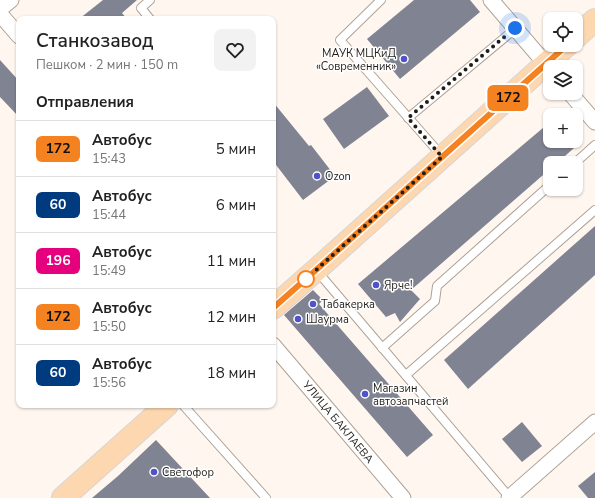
<!DOCTYPE html>
<html lang="ru">
<meta charset="utf-8">
<style>
body{margin:0;font-family:"Nunito Sans",sans-serif;background:#f2f2f2;color:#222;height:100vh;display:flex;flex-direction:column;font-size:15px;white-space:nowrap}
*{box-sizing:border-box;margin:0}
p{font-size:13px;color:#767676}
.icon{flex:none;width:22px;height:22px;fill:none;stroke:currentColor;stroke-width:2;stroke-linecap:round;stroke-linejoin:round}
.map{position:relative;flex:1;overflow:hidden}
.side{position:absolute;left:16px;top:16px;width:260px;height:392px;display:flex;flex-direction:column;background:#fff;border-radius:8px;box-shadow:0 1px 3px #0004}
.side>*{flex:none}
.badge{padding:0 8px;border-radius:6px;font-size:14px;line-height:26px}
.fabs{position:absolute;left:543px;top:12px;display:grid;gap:8px}
.fabs a{display:grid;place-items:center;width:40px;height:40px;border-radius:8px;background:#fff;box-shadow:0 1px 3px #0004;font-size:20px}
.you{position:absolute;width:20px;height:20px;margin:-10px;border:3px solid #fff;border-radius:50%;background:#1a73e8;box-shadow:0 0 0 6px #1a73e833}
.map>.badge{position:absolute;translate:-50% -50%;box-shadow:0 0 0 2px #fff}
h2{padding:0 20px;font-size:15px;line-height:36px}
.round{display:grid;place-items:center;flex:none;width:42px;height:42px;border-radius:8px;background:#f2f2f2}
.summary{display:flex;align-items:center;justify-content:space-between;height:68px;padding:0 20px}
h1{font-size:19px;font-weight:600;line-height:30px}
ul{padding:0;list-style:none}
li{display:flex;align-items:center;gap:12px;height:56px;padding:0 20px;border-top:1px solid #e0e0e0}
li div{flex:1}
li b{display:block;font-size:15px}
li em{font-style:normal}
li .badge{min-width:44px;font-weight:700;text-align:center}
.map>svg:first-child{display:block}
</style>
<div class="map">
<svg width="595" height="498" viewBox="0 0 595 498">
<rect width="100%" height="100%" fill="#fff7ef"/>
<g fill="#808392">
<polygon points="103,0 137,0 122,13 127,19 79,19"/>
<polygon points="414,0 470,0 480,12 400,79 367,39"/>
<polygon points="0,60 19,81 19,117 0,97"/>
<polygon points="367,87 389,116 344,149 323,119"/>
<polygon points="273,102 309,146 311,145 335,176 303,200 273,161"/>
<polygon points="550,122 550,141 582,141 557,163 550,163 550,169 411,290 420,299 400,322 395,313 386,317 358,284"/>
<polygon points="595,226 595,275 468,389 444,360"/>
<polygon points="313,290 323,300 319,304 433,435 407,457 284,315"/>
<polygon points="522,422 542,446 522,462 502,439"/>
<polygon points="156,440 210,498 92,498 118,476"/>
<polygon points="595,472 595,498 588,498 578,486"/>
</g>
<g fill="none" stroke-linecap="round" stroke-linejoin="round">
<defs>
<g id="lane">
<polyline points="381,0 340,40 442,156"/>
<polyline points="150,19 141,8 150,0"/>
<polyline points="408,118 515,29"/>
<polyline points="575,163 595,145"/>
<polyline points="317,271 510,498"/>
<polyline points="382,348 435,301 437,286 550,185"/>
<polyline points="406,375 595,210"/>
<polyline points="183,405 266,498"/>
</g>
<g id="street">
<polyline points="491,0 550,69"/>
<polyline points="0,9 11,0"/>
<polyline points="0,14 19,36"/>
<polyline points="570,93 595,122"/>
<polyline points="273,345 403,498"/>
<polyline points="509,498 595,422"/>
</g>
<g id="primary">
<polyline points="576,37 595,20"/>
<polyline points="273,308 316,270 567,45"/>
<polyline points="63,498 167,405"/>
</g>
</defs>
<use href="#lane" stroke="#aea296" stroke-width="10"/>
<use href="#street" stroke="#aea296" stroke-width="17"/>
<use href="#primary" stroke="#d7d6d5" stroke-width="24"/>
<use href="#lane" stroke="#fff" stroke-width="8"/>
<use href="#street" stroke="#fff" stroke-width="15"/>
<use href="#primary" stroke="#fdd7b0" stroke-width="22"/>
</g>
<g fill="none" stroke-linecap="round" stroke-linejoin="round">
<defs>
<polyline id="line" points="273,308 316,270 567,45"/>
</defs>
<use href="#line" stroke="#fff" stroke-width="9"/>
<use href="#line" stroke="#f58220" stroke-width="6"/>
<polyline stroke="#201c17" stroke-width="4" stroke-dasharray="0 7.2" points="306,279 442,157 408,118 515,28"/>
</g>
<g fill="#4e53c9" stroke="#fff" stroke-width="1.5">
<circle cx="404" cy="59" r="4"/>
<circle cx="317" cy="176" r="4"/>
<circle cx="376" cy="285" r="4"/>
<circle cx="313" cy="304" r="4"/>
<circle cx="298" cy="319" r="4"/>
<circle cx="365" cy="394" r="4"/>
<circle cx="154" cy="472" r="4"/>
</g>
<circle fill="#fff" stroke="#f58220" stroke-width="2" cx="306" cy="279" r="8"/>
<g text-anchor="middle" dominant-baseline="central" stroke-width="3" stroke-linejoin="round" paint-order="stroke">
<g font-size="11" fill="#201c17" stroke="#fff" text-anchor="start">
<text x="396" y="53" text-anchor="end">МАУК МЦКиД<tspan x="396" dy="13">«Современник»</tspan></text>
<text x="325" y="176">Ozon</text>
<text x="384" y="285">Ярче!</text>
<text x="321" y="304">Табакерка</text>
<text x="306" y="319">Шаурма</text>
<text x="373" y="388">Магазин<tspan x="373" dy="13">автозапчастей</tspan></text>
<text x="162" y="472">Светофор</text>
</g>
<g font-size="11" fill="#201c17" stroke="#fff">
<text transform="translate(338 422) rotate(50)">УЛИЦА БАКЛАЕВА</text>
</g>
</g>
</svg>
<div class="fabs">
<a><svg class="icon" aria-label="locate" viewBox="0 0 24 24"><circle cx="12" cy="12" r="6"/><path d="M12 2v4M12 18v4M2 12h4M18 12h4"/></svg></a>
<a><svg class="icon" aria-label="layers" viewBox="0 0 24 24"><path d="M12 4l9 5-9 5-9-5zM3 14l9 5 9-5"/></svg></a>
<a>+</a>
<a>−</a>
</div>
<div class="you" style="left:515px;top:28px"></div>
<b class="badge" style="left:508px;top:98px;background:#f58220;color:#111">172</b>
<section class="side">
<div class="summary"><div><h1>Станкозавод</h1><p>Пешком · 2 мин · 150 m</p></div><a class="round"><svg class="icon" aria-label="heart" viewBox="0 0 24 24"><path d="M12 20l-8-8c-3-5 5-10 8-4 3-6 11-1 8 4z"/></svg></a></div>
<h2>Отправления</h2>
<ul>
<li><span class="badge" style="background:#f58220;color:#111">172</span><div><b>Автобус</b><p>15:43</p></div><em>5 мин</em></li>
<li><span class="badge" style="background:#003b80;color:#fff">60</span><div><b>Автобус</b><p>15:44</p></div><em>6 мин</em></li>
<li><span class="badge" style="background:#e6007e;color:#fff">196</span><div><b>Автобус</b><p>15:49</p></div><em>11 мин</em></li>
<li><span class="badge" style="background:#f58220;color:#111">172</span><div><b>Автобус</b><p>15:50</p></div><em>12 мин</em></li>
<li><span class="badge" style="background:#003b80;color:#fff">60</span><div><b>Автобус</b><p>15:56</p></div><em>18 мин</em></li>
</ul>
</section>
</div>
